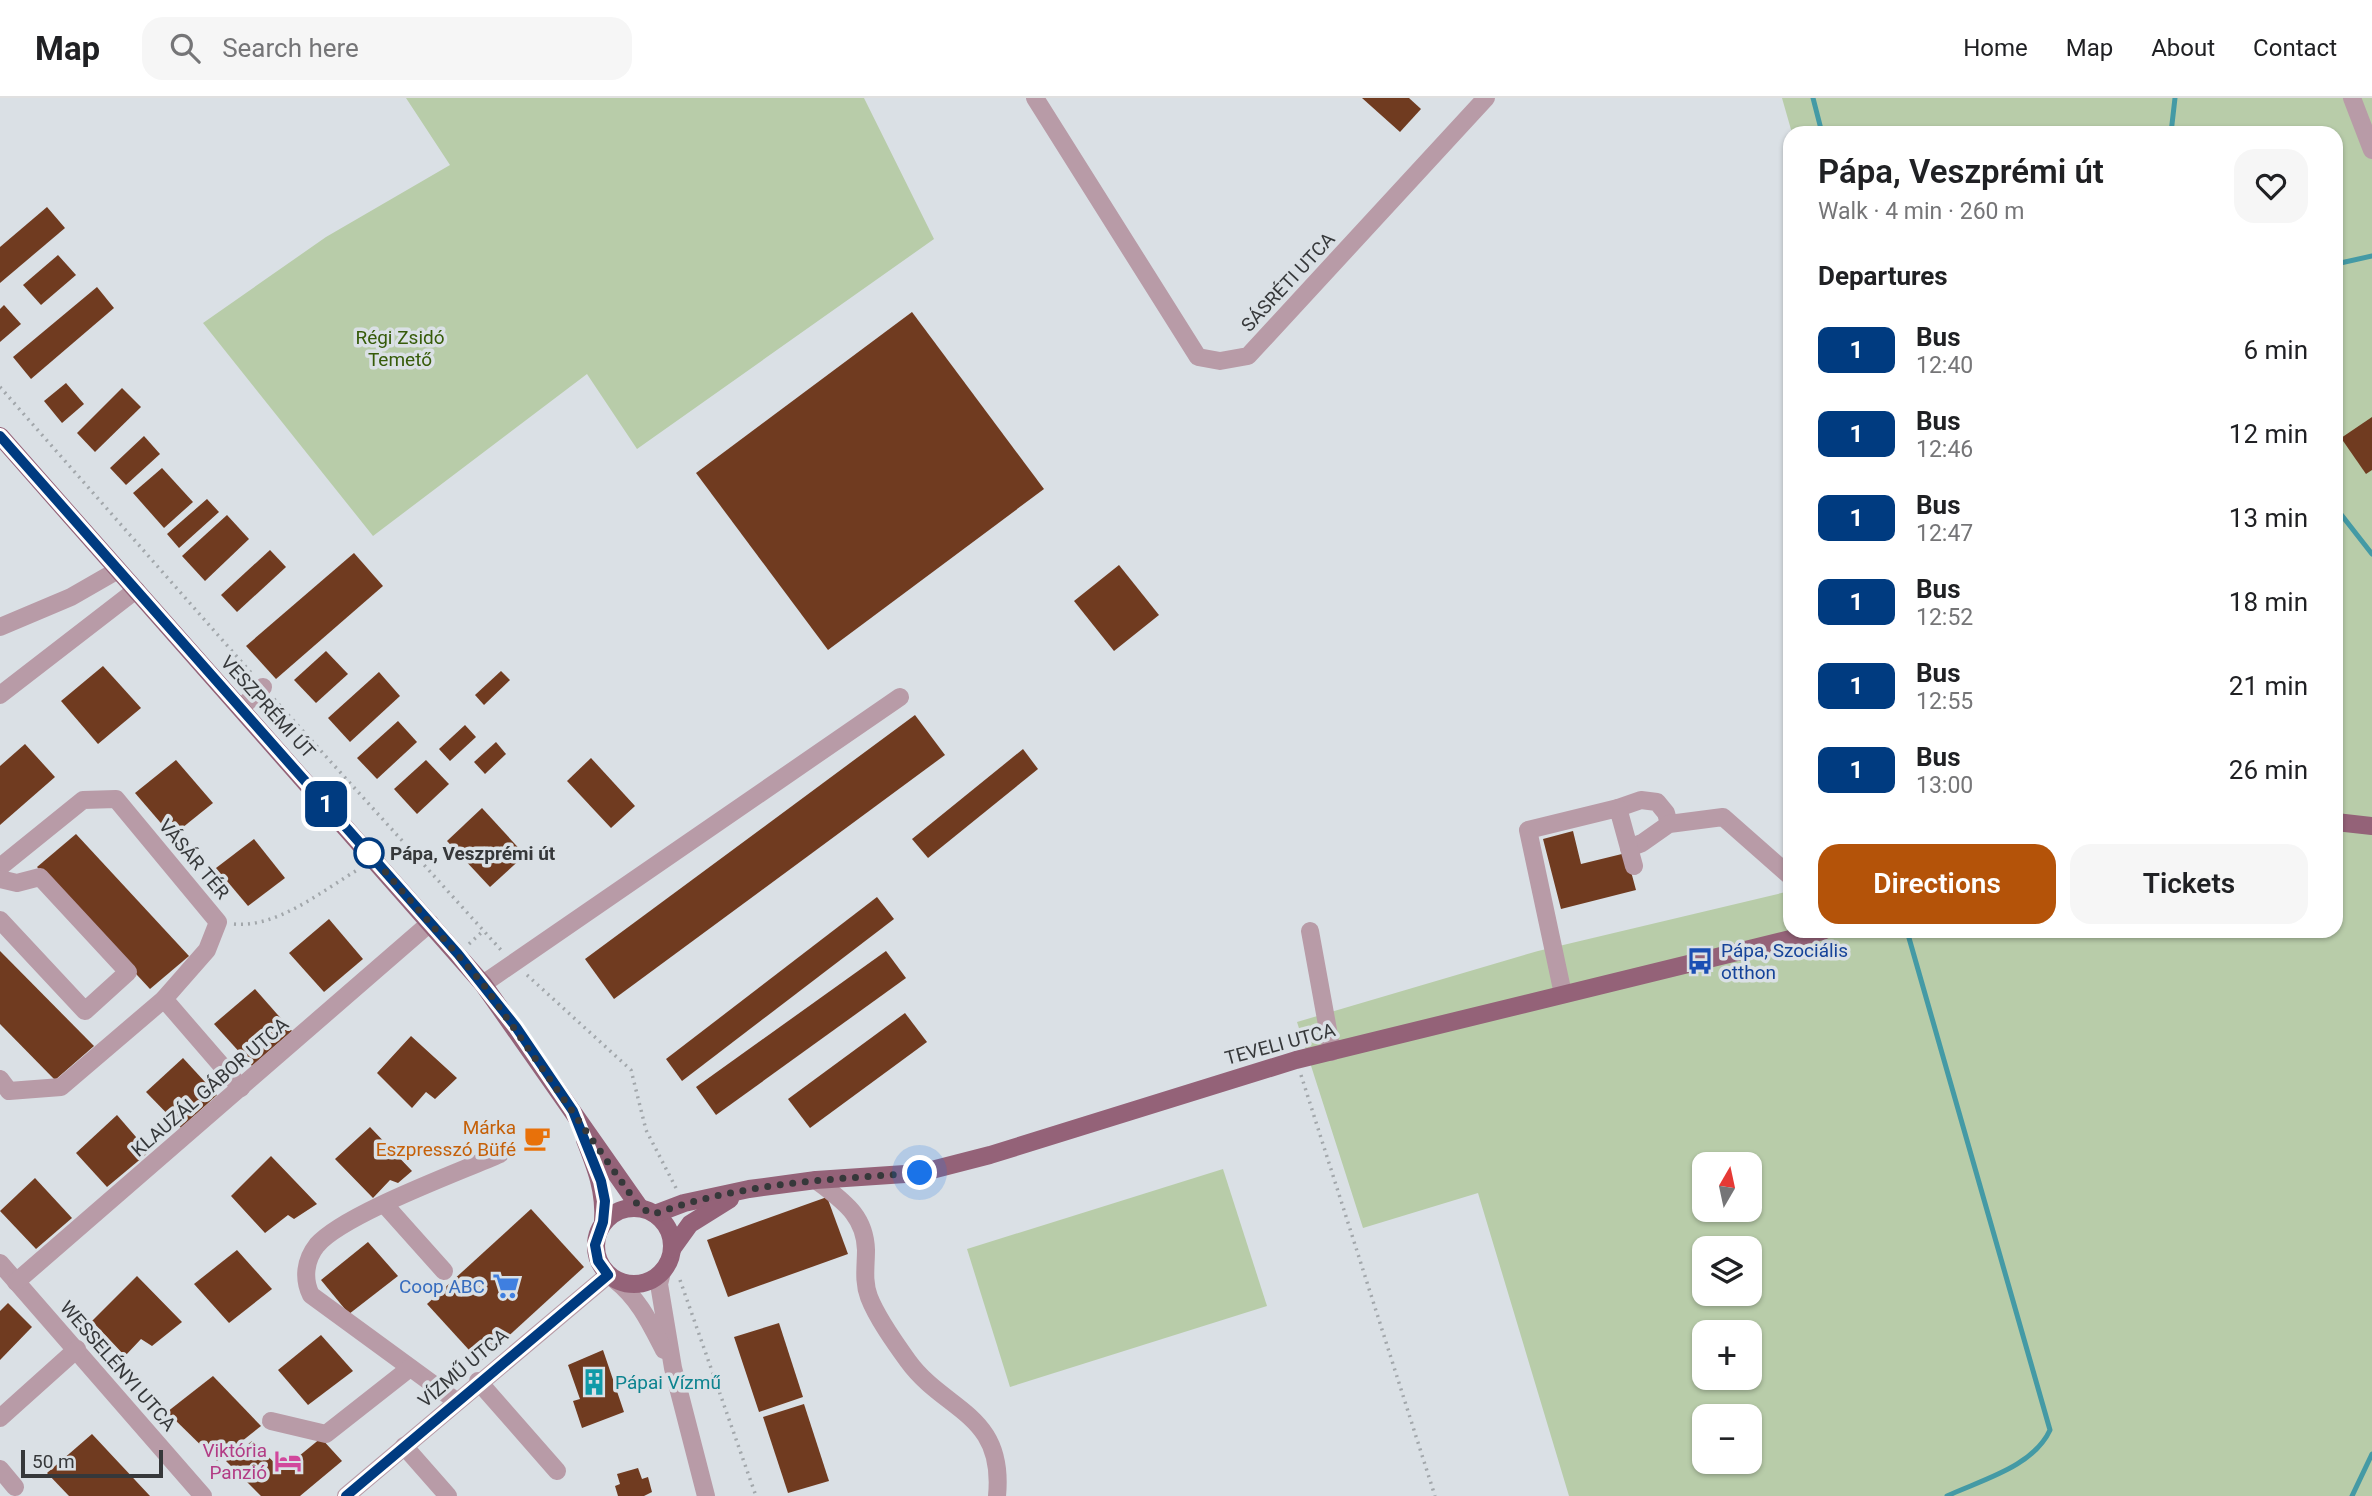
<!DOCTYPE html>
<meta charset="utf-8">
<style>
body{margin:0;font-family:Roboto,sans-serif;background:#f6f6f6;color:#202124;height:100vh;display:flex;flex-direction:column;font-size:26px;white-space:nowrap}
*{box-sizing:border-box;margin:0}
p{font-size:23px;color:#757577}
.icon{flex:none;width:38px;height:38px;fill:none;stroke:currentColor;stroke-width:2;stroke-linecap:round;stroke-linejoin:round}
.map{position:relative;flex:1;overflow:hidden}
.details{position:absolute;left:1783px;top:28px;width:560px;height:812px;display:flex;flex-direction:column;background:#fff;border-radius:21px;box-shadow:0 2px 5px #0004}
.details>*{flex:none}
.badge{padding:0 14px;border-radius:10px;font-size:24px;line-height:46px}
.needle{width:46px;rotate:9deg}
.tools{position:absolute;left:1692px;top:1054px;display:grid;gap:14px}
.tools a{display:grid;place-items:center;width:70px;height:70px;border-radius:14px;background:#fff;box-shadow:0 2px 5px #0004;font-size:35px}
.scale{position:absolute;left:21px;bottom:18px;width:142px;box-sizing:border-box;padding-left:7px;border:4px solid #36383a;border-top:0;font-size:19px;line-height:24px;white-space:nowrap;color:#36383a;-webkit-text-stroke:5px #dae0e5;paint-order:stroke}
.you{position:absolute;width:35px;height:35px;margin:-18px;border:5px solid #fff;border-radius:50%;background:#1a73e8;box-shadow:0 0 0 10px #1a73e833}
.map>.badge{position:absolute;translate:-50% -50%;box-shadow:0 0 0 4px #fff}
h2{padding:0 35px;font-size:26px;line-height:63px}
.round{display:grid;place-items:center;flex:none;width:74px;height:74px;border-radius:21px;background:#f6f6f6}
.headline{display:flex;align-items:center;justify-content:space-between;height:119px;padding:0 35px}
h1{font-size:33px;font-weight:600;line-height:52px}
.button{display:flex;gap:14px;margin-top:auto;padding:14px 35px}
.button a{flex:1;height:80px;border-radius:21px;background:#b45309;color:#fff;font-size:28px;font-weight:600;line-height:80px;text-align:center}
.button a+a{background:#f6f6f6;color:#202124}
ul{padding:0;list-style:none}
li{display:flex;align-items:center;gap:21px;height:84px;padding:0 35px}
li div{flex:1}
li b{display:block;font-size:26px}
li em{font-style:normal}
li .badge{min-width:77px;font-weight:700;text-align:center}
header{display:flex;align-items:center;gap:42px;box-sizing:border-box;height:98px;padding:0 35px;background:#fff;border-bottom:2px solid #e0e0e0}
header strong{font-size:33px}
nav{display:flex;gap:38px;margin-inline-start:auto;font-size:24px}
.search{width:490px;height:63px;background:#f6f6f6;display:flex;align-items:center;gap:18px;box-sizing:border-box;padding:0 24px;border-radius:21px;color:#757577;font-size:26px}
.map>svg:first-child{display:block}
</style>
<header>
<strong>Map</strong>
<div class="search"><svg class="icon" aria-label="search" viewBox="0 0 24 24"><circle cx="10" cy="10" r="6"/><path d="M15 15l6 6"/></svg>Search here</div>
<nav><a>Home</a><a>Map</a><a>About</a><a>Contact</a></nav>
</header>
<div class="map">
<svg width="2372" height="1398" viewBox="0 0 2372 1398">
<rect width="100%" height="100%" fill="#dae0e5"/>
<g fill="#b8cca9" fill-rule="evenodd">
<polygon points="406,0 864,0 934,141 637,351 587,276 373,438 203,225 326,139 450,67"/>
<path d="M1782,0h590v1398h-803l-91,-303 -115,35 -66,-206 241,-71 252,-60v40h546v-798h-544zM1704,1066h46v45h-46zM1704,1150h46v45h-46zM1704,1234h46v45h-46zM1704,1318h46v45h-46z"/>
<polygon points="1223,1071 1267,1208 1010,1289 967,1151"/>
</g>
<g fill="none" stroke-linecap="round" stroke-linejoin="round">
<g stroke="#449aa5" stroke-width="5">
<polyline points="1813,0 1822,35"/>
<polyline points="2171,35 2175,0"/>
<polyline points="2336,166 2372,158"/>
<polyline points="2336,410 2372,456"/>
<path d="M1907,833l143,499c-17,37 -69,50 -103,66"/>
<polyline points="2352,1398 2372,1356"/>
</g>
</g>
<g fill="#703b20">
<polygon points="1362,0 1409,0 1421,11 1400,34"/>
<polygon points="47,109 65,130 0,185 0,149"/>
<polygon points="58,157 76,177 41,207 23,187"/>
<polygon points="97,189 114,210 31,281 13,259"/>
<polygon points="4,207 21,226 0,244 0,211"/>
<polygon points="912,214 1044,391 828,552 696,375"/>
<polygon points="66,285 84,306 62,325 44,303"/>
<polygon points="122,290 141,309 95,354 77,335"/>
<polygon points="2372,319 2372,372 2366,376 2341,340"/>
<polygon points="144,338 160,356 126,387 110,370"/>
<polygon points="162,370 193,404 164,430 133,395"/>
<polygon points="207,401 219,414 179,450 167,436"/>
<polygon points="227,417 249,441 205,483 182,458"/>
<polygon points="270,452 286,469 237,514 221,497"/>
<polygon points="354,455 383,488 276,581 246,548"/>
<polygon points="1119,467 1159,517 1114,553 1074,503"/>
<polygon points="326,553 348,576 316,605 294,582"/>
<polygon points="103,568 141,610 98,646 61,603"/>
<polygon points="501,573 510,582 484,607 475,597"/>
<polygon points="379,574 400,598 350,644 328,620"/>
<polygon points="915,617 945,657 614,901 585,861"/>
<polygon points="398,623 417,644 377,681 357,660"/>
<polygon points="465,627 476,639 450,663 439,651"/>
<polygon points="496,644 506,656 485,676 474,664"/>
<polygon points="25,646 55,679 0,727 0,668"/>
<polygon points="1023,651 1038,671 928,760 912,741"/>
<polygon points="591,660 635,708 611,730 567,683"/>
<polygon points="176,662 213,705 172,738 135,695"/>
<polygon points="426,662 449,686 417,716 394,691"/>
<polygon points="482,710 525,757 490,789 447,743"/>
<polygon points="1573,733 1581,766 1626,755 1636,792 1561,811 1543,741"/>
<polygon points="76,736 189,858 150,891 37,769"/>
<polygon points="254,741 285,780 248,808 216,770"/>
<polygon points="877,799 894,821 682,983 666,961"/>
<polygon points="329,821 363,861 324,894 289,855"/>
<polygon points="0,853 94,948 55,982 0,926"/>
<polygon points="886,853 906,880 716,1017 696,989"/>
<polygon points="255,891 292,933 252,968 214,926"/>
<polygon points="905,915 927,944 810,1030 788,1001"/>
<polygon points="411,938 457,980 435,1001 426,994 412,1010 377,975"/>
<polygon points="183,960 217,997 181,1030 146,994"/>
<polygon points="117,1017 149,1054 107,1089 76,1055"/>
<polygon points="370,1029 412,1073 398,1085 390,1082 373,1100 335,1061"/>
<polygon points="271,1058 317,1106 294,1121 288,1117 265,1135 231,1098"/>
<polygon points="35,1080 72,1120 36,1151 0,1113"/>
<polygon points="827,1099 848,1156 728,1199 707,1142"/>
<polygon points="531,1111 584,1169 480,1264 427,1206"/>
<polygon points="368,1144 398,1178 349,1216 321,1182"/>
<polygon points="237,1152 272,1191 229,1225 194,1186"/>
<polygon points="137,1178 182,1224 152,1248 141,1241 125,1258 92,1223"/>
<polygon points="8,1205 32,1229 0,1262 0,1213"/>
<polygon points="779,1225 803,1299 759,1314 734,1239"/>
<polygon points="321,1237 353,1273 308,1307 278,1272"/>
<polygon points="603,1252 624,1314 582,1330 573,1303 580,1301 568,1267"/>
<polygon points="213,1278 261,1328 217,1363 167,1314"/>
<polygon points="804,1306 829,1383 788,1395 763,1319"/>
<polygon points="92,1336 150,1398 69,1398 47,1375"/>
<polygon points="321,1340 342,1363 300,1398 261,1398 226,1363 252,1343 282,1372"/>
<polygon points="638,1370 642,1381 648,1379 652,1394 644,1398 618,1398 615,1388 620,1386 617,1376"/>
</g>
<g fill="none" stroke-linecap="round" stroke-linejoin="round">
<g stroke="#a2a7ab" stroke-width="3.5" stroke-dasharray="2 5" stroke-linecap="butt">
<polyline points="0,289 253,577"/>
<polyline points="274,601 501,852"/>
<path d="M234,826c44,4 89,-34 125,-55"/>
<polyline points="469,846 483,833"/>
<polyline points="527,877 631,972 646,1032 676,1090"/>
<polyline points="1301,977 1435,1398"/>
<polyline points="680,1182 756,1398"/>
</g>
<g stroke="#b89ba7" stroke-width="18">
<polyline points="1035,0 1198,259 1220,263 1248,258 1486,0"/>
<polyline points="2352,0 2372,52"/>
<polyline points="0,529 71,499 118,472"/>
<polyline points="0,597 136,492"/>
<polyline points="241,610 263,589"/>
<polyline points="1618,710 1641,702 1657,704 1666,715 1669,726"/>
<polyline points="1629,750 1642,745 1669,726 1723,719 1790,778"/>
<polyline points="0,769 83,702 116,701 218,824 207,852 164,901 61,989 9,993 0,981"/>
<polyline points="0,781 17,785 40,779 128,874 85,913 0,822"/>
<polyline points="1310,833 1332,954"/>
<polyline points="483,886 900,599"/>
<polyline points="1563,896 1528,732 1618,710 1634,768"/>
<polyline points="164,901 241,990"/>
<path d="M816,1082c25,20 49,34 50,70 0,16 -3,31 3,47 8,21 26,46 39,64 37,51 97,52 89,135"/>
<polyline points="385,1107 444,1173"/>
<polyline points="0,1165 203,1398"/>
<polyline points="662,1174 659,1186 673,1270 706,1398"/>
<path d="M615,1182c24,19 35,43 49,70"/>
<polyline points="16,1184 430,825"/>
<polyline points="478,1283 557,1373"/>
<path d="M456,1303l-145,-106c-8,-16 -6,-35 6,-50 27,-31 140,-72 183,-91"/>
<polyline points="0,1320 77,1251"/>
<polyline points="271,1323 326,1336 410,1270"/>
<polyline points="404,1348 448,1398"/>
<polyline points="0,1371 15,1389"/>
<polyline points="346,1398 608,1177"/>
</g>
<g stroke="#946278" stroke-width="18">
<polyline points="0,338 483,886 640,1110"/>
<polyline points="2336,724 2372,728"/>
<path d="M585,1042c11,28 20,51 18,82"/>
<circle cx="634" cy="1148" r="38"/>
<polyline points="655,1116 684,1105 749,1091 816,1082 920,1075 990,1057 1296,962 1823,833"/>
<polyline points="672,1151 690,1126 730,1101"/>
</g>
</g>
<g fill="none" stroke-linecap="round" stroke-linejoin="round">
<defs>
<polyline id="line" points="0,338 458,856 516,929 573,1013 601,1083 605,1103 603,1124 595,1147 598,1163 608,1177 346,1398"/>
</defs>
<use href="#line" stroke="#fff" stroke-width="16"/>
<use href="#line" stroke="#003b80" stroke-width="10"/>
<path stroke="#36383a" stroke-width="7" stroke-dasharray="0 12.6" d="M369,755l114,131 157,224 14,6c86,-31 177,-35 266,-41"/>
</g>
<defs>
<symbol id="bus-bare" viewBox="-9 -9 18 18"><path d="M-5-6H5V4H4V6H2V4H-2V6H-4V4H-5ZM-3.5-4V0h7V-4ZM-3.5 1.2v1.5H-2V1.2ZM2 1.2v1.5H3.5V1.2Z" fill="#1a4fb4" stroke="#dae0e5" stroke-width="2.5" paint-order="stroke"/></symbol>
<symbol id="cafe-bare" viewBox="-9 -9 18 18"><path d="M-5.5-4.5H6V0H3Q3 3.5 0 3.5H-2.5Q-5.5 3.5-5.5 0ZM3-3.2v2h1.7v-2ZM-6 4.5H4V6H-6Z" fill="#e8710a" stroke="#dae0e5" stroke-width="2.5" paint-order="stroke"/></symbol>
<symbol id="supermarket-bare" viewBox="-9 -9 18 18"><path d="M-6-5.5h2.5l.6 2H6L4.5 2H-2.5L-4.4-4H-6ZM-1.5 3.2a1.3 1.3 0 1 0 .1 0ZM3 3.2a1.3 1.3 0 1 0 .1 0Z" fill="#3f7fe0" stroke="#dae0e5" stroke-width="2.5" paint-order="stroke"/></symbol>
<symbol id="building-bare" viewBox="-9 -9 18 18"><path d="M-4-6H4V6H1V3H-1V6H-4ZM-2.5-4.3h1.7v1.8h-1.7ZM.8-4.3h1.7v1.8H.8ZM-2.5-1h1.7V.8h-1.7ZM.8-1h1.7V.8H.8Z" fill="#0f9aa8" stroke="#dae0e5" stroke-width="2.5" paint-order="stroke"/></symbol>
<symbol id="hotel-bare" viewBox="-9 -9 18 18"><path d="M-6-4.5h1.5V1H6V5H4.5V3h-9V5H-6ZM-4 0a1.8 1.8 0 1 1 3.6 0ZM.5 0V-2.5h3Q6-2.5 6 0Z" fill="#d1479c" stroke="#dae0e5" stroke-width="2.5" paint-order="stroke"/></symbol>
</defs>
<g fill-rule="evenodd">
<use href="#bus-bare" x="1681" y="844" width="38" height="38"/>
<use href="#cafe-bare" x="518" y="1021" width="38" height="38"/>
<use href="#supermarket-bare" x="487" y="1169" width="38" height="38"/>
<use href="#building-bare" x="575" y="1265" width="38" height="38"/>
<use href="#hotel-bare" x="269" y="1344" width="38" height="38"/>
</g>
<circle fill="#fff" stroke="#003b80" stroke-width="3.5" cx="369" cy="755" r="14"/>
<g text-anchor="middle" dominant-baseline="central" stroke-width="7" stroke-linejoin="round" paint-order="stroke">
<g font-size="19" fill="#36383a" stroke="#dae0e5">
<text transform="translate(1288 184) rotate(-47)">SÁSRÉTI UTCA</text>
<text transform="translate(268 609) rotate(48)">VESZPRÉMI ÚT</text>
<text transform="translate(194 761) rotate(50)">VÁSÁR TÉR</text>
<text transform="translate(1280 946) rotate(-15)">TEVELI UTCA</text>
<text transform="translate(210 989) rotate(-41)">KLAUZÁL GÁBOR UTCA</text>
<text transform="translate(118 1268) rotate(49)">WESSELÉNYI UTCA</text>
<text transform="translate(463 1270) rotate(-40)">VÍZMŰ UTCA</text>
</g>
<g font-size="19" fill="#365b09" stroke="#dae0e5">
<text x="400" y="239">Régi Zsidó<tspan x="400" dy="22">Temető</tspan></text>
</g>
<g font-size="19" font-weight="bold" fill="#36383a" stroke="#dae0e5" text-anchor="start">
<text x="390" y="755">Pápa, Veszprémi út</text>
</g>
<g font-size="19" fill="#164399" stroke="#dae0e5" text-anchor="start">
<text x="1721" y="852">Pápa, Szociális<tspan x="1721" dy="22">otthon</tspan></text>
</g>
<g font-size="19" fill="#c56008" stroke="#dae0e5" text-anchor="end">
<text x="516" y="1029">Márka<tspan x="516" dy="22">Eszpresszó Büfé</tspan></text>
</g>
<g font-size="19" fill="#366cbe" stroke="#dae0e5" text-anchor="end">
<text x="485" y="1188">Coop ABC</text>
</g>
<g font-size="19" fill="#0d838f" stroke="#dae0e5" text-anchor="start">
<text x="615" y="1284">Pápai Vízmű</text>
</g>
<g font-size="19" fill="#b23c85" stroke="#dae0e5" text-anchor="end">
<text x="267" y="1352">Viktória<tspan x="267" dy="22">Panzió</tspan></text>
</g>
</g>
</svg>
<div class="tools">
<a><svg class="needle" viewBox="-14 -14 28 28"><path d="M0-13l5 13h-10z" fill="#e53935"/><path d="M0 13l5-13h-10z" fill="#757577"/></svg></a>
<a><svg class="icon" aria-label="layers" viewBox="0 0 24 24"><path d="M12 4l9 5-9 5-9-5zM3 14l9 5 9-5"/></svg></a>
<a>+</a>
<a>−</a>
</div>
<div class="scale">50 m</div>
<div class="you" style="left:920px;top:1075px"></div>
<b class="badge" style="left:326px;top:706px;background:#003b80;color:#fff">1</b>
<section class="details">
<div class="headline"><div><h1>Pápa, Veszprémi út</h1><p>Walk · 4 min · 260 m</p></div><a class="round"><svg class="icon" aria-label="heart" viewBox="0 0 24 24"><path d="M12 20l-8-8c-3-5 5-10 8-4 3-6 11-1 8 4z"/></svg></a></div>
<h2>Departures</h2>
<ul>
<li><span class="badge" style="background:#003b80;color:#fff">1</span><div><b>Bus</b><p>12:40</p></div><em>6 min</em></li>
<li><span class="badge" style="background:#003b80;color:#fff">1</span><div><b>Bus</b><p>12:46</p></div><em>12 min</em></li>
<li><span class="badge" style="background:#003b80;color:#fff">1</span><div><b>Bus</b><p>12:47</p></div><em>13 min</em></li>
<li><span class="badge" style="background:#003b80;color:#fff">1</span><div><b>Bus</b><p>12:52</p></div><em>18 min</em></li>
<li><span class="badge" style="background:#003b80;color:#fff">1</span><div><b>Bus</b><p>12:55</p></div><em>21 min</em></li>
<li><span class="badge" style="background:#003b80;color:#fff">1</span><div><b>Bus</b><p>13:00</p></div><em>26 min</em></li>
</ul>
<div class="button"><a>Directions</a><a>Tickets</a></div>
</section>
</div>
